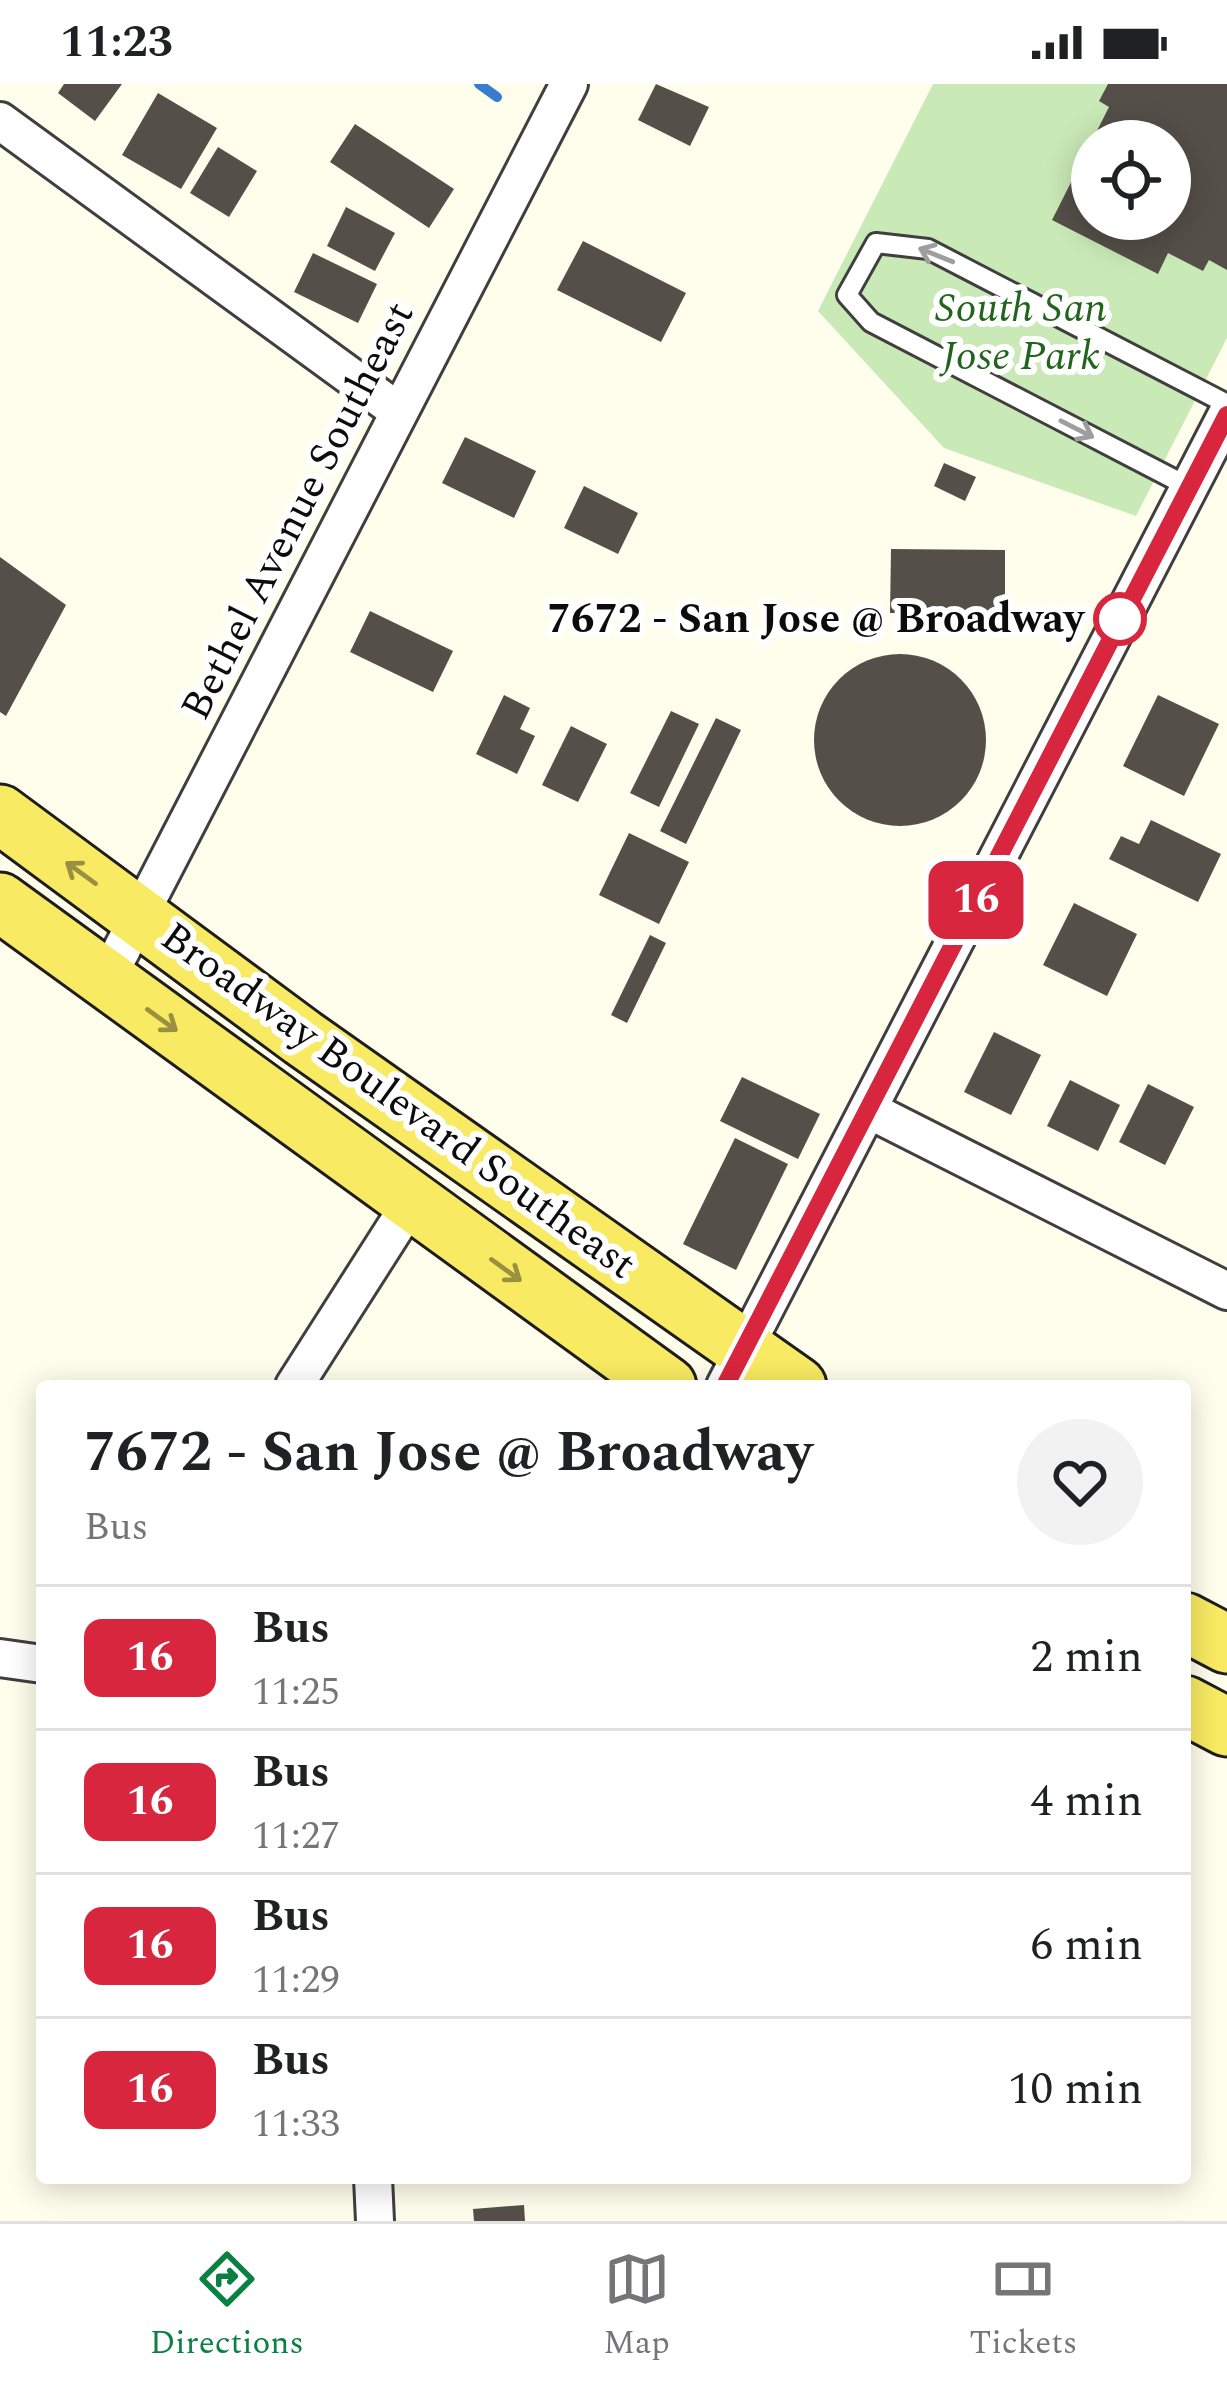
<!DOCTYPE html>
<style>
body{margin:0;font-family:Spectral,serif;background:#f2f2f2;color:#202124;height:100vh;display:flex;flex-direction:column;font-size:45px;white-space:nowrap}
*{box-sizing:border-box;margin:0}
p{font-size:39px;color:#757577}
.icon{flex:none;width:66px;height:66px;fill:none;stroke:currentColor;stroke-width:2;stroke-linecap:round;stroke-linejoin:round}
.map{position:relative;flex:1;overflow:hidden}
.details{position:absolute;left:36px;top:1296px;width:1155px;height:804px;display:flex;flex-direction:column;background:#fff;border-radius:12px;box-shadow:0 6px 30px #0003}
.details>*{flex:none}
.badge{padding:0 24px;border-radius:18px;font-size:42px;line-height:78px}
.fabs{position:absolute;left:1071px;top:36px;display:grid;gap:24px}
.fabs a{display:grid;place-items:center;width:120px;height:120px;border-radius:50%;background:#fff;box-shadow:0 6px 30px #0003;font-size:60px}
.map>.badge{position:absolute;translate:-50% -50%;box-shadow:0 0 0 6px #fff}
.round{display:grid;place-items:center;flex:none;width:126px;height:126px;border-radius:63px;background:#f2f2f2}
.summary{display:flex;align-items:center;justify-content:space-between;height:204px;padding:0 48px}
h1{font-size:57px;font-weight:700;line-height:90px}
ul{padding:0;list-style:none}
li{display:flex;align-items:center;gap:36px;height:144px;padding:0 48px;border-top:3px solid #e0e0e0}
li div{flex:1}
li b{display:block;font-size:45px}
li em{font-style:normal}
li .badge{min-width:132px;font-weight:700;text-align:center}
.status{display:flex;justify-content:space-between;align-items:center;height:84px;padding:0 60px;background:#fff;direction:ltr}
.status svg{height:33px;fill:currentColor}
.tab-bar{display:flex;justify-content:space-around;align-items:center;height:168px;border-top:3px solid #e0e0e0;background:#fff;font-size:33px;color:#757577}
.tab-bar a{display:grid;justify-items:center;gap:6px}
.tab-bar .on{color:#0b8043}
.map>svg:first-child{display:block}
</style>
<div class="status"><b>11:23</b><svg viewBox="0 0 49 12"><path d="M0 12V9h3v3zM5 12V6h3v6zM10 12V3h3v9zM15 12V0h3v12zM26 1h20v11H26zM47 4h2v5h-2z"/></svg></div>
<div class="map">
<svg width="1227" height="2137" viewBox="0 0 1227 2137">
<rect width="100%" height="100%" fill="#fffeec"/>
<path fill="#c9e9b6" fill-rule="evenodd" d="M933,0h294v254l-91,178 -192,-68 -126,-137zM1092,57h78v78h-78z"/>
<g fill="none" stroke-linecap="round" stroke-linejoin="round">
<polyline stroke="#387ccd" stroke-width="10" points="479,0 497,13"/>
</g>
<g fill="#554f49" fill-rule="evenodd">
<polygon points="64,0 122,0 95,37 58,9"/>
<polygon points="656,0 709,23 690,62 638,36"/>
<path d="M1108,0h119v186l-18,-10 -6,11 -35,-18 -10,21 -106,-54 57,-113 -10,-6zM1092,57h78v78h-78z"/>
<polygon points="158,9 217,44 181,105 122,71"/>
<polygon points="355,40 454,105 429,144 330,78"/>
<polygon points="218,63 257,87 229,133 190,109"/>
<polygon points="346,123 395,149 375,187 327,162"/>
<polygon points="583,157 686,209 661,258 557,206"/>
<polygon points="313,169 377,200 358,239 294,208"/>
<polygon points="465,353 536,387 514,434 442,399"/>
<polygon points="944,379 976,393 965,417 934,402"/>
<polygon points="584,402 638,429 618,470 564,444"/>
<polygon points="891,465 1005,466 1005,531 890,529"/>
<polygon points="0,473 66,521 6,632 0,628"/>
<polygon points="370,527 453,567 433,608 350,568"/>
<circle cx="900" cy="656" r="86"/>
<polygon points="504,611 530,624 520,645 535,652 517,690 476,670"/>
<polygon points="1158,611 1219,640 1184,712 1123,682"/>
<polygon points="671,627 699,640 659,723 630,709"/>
<polygon points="716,634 741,646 686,760 660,747"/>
<polygon points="571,642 607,660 578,718 542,701"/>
<polygon points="1151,736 1221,770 1198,818 1109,775 1121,752 1139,760"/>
<polygon points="629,749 689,778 659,840 599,811"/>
<polygon points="1074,819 1137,850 1107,912 1043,881"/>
<polygon points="650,851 666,859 627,939 611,931"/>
<polygon points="994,948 1041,971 1011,1031 964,1008"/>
<polygon points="742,993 820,1030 798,1075 720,1037"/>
<polygon points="1070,996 1120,1021 1098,1067 1047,1042"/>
<polygon points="1148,1000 1194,1023 1165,1081 1119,1058"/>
<polygon points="735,1054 788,1080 736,1186 683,1160"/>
<polygon points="524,2121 525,2137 474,2137 473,2125"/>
</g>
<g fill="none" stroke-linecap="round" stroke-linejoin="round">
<defs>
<polyline id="lane" points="1189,403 871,238 847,211 876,159 928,165 1227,320"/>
<g id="street">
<polyline points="0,37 398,327"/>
<polyline points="106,896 569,0"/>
<polyline points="869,1026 1227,1207"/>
<polyline points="294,1302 412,1117"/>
<polyline points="725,1302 1227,330"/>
<polyline points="0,1574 42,1580"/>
<polyline points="373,2094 375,2137"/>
</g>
<g id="primary">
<polyline points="0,730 303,954 797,1302"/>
<polyline points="0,818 667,1302"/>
<polyline points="1185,1538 1227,1560"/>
<polyline points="1185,1621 1227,1643"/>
</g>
</defs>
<use href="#lane" stroke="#3f3f3f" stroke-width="24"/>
<use href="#street" stroke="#3f3f3f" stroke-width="42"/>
<use href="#primary" stroke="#1d1d1d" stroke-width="63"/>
<use href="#lane" stroke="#fff" stroke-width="18"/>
<use href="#street" stroke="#fff" stroke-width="36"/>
<use href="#primary" stroke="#f8ea62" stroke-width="57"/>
</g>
<defs><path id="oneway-shaft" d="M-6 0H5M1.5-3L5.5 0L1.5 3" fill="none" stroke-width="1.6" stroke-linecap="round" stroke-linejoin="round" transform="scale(3)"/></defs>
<g stroke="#9e9e9e">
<use href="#oneway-shaft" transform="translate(936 171) rotate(-158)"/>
<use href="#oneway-shaft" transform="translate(1077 345) rotate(27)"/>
</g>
<g stroke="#9a9140">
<use href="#oneway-shaft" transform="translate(81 789) rotate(-144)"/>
<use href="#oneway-shaft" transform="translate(162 936) rotate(36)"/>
<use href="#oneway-shaft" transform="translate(506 1186) rotate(36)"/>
</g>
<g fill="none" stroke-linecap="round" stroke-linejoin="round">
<defs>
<polyline id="line" points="725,1302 1227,331"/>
</defs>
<use href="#line" stroke="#fff" stroke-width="27"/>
<use href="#line" stroke="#d7263d" stroke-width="18"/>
</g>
<circle fill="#fff" stroke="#d7263d" stroke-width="6" cx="1120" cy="535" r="24"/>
<g text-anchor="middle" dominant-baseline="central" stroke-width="12" stroke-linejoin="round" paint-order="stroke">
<g font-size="42" font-style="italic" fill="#21641d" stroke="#fff">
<text x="1021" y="224">South San<tspan x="1021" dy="48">Jose Park</tspan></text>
</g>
<g font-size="42" fill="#0c0c0c" stroke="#fff">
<text transform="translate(298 427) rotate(-63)">Bethel Avenue Southeast</text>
<text transform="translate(398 1017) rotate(36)">Broadway Boulevard Southeast</text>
</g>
<g font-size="42" font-weight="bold" fill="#0c0c0c" stroke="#fff" text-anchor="end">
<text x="1084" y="535">7672 - San Jose @ Broadway</text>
</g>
</g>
</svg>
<div class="fabs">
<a><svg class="icon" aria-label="locate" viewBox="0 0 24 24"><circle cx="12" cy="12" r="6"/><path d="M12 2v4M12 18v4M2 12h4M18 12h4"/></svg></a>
</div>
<b class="badge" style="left:976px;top:816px;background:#d7263d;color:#fff">16</b>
<section class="details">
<div class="summary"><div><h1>7672 - San Jose @ Broadway</h1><p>Bus</p></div><a class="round"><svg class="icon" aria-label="heart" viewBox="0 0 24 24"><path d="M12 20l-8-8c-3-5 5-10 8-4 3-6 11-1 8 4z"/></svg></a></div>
<ul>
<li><span class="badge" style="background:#d7263d;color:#fff">16</span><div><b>Bus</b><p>11:25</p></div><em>2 min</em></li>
<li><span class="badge" style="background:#d7263d;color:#fff">16</span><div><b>Bus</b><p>11:27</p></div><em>4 min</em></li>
<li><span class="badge" style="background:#d7263d;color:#fff">16</span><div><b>Bus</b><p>11:29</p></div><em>6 min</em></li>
<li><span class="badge" style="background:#d7263d;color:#fff">16</span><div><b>Bus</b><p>11:33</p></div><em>10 min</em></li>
</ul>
</section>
</div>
<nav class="tab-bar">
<a class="on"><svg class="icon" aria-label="directions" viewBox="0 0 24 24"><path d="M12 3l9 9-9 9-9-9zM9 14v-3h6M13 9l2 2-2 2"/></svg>Directions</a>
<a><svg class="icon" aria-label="map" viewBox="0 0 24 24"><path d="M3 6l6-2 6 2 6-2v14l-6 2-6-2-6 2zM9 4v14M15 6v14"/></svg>Map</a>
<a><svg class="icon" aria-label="tickets" viewBox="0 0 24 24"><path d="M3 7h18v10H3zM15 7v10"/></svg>Tickets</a>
</nav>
